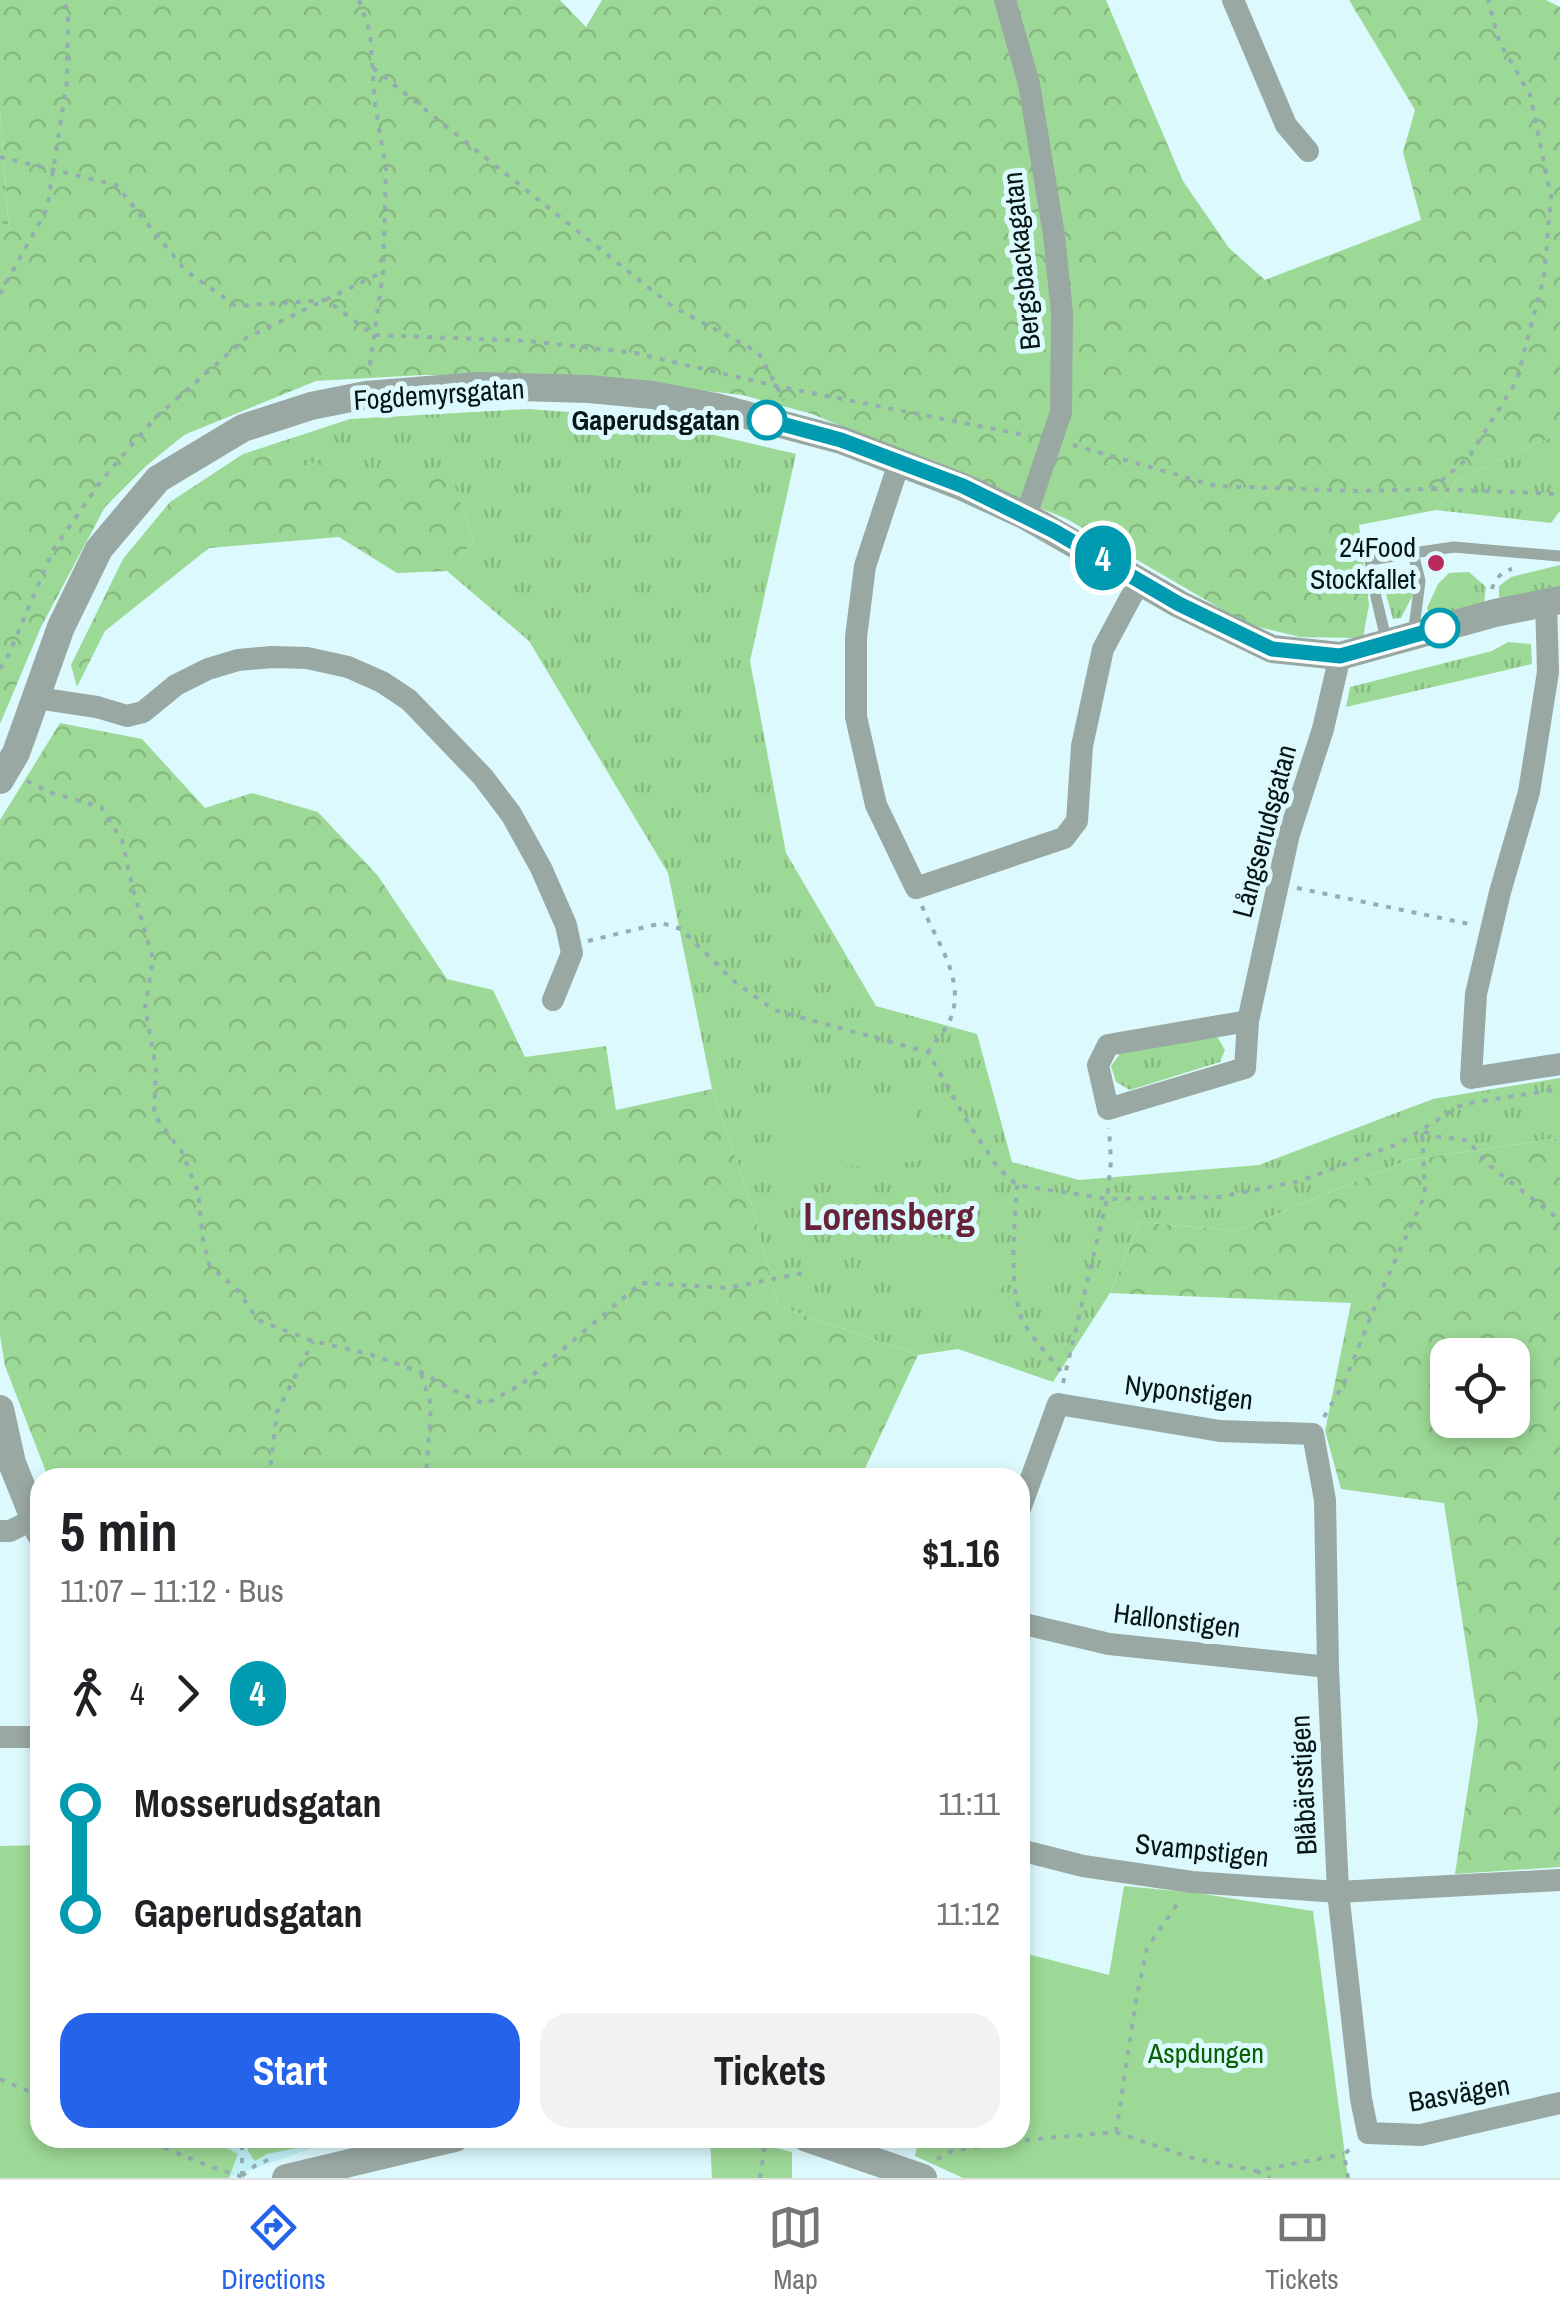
<!DOCTYPE html>
<meta charset="utf-8">
<style>
body{margin:0;font-family:"Archivo Narrow",sans-serif;background:#f2f2f2;color:#202124;height:100vh;display:flex;flex-direction:column;font-size:38px;white-space:nowrap}
*{box-sizing:border-box;margin:0}
p{font-size:32px;color:#757577}
.icon{flex:none;width:55px;height:55px;fill:none;stroke:currentColor;stroke-width:2;stroke-linecap:round;stroke-linejoin:round}
.map{position:relative;flex:1;overflow:hidden}
.details{position:absolute;left:30px;top:1468px;width:1000px;height:680px;display:flex;flex-direction:column;background:#fff;border-radius:30px;box-shadow:0 5px 15px #0003}
.details>*{flex:none}
.badge{padding:0 20px;border-radius:32px;font-size:35px;line-height:65px}
.fabs{position:absolute;left:1430px;top:1338px;display:grid;gap:20px}
.fabs a{display:grid;place-items:center;width:100px;height:100px;border-radius:20px;background:#fff;box-shadow:0 5px 15px #0003;font-size:50px}
.map>.badge{position:absolute;translate:-50% -50%;box-shadow:0 0 0 5px #fff}
.legs{display:flex;align-items:center;gap:15px;height:110px;padding:0 30px;font-size:32px}
.legs p{margin-inline-start:auto}
.head{display:flex;align-items:center;justify-content:space-between;height:170px;padding:0 30px}
h1{font-size:55px;font-weight:700;line-height:75px}
.cta{display:flex;gap:20px;margin-top:auto;padding:20px 30px}
.cta a{flex:1;height:115px;border-radius:30px;background:#2563eb;color:#fff;font-size:40px;font-weight:700;line-height:115px;text-align:center}
.cta a+a{background:#f2f2f2;color:#202124}
ul{padding:0 30px;list-style:none}
li{display:flex;align-items:center;gap:35px;height:110px;font-size:38px}
li i{display:grid;place-items:center;width:15px;height:100%;margin:0 12px;background:currentColor}
li i::after{content:'';width:25px;height:25px;margin:-12px;border:8px solid;border-radius:50%;background:#fff}
li p{margin-inline-start:auto}
li:first-child i{background:linear-gradient(#0000 50%,currentColor 0)}
li:last-child i{background:linear-gradient(currentColor 50%,#0000 0)}
.dock{display:flex;justify-content:space-around;align-items:center;height:140px;border-top:2px solid #e0e0e0;background:#fff;font-size:28px;color:#757577}
.dock a{display:grid;justify-items:center;gap:5px}
.dock .active{color:#2563eb}
.map>svg:first-child{display:block}
</style>
<div class="map">
<svg width="1560" height="2178" viewBox="0 0 1560 2178">
<defs>
<pattern id="grass-tufts" width="24" height="20" patternUnits="userSpaceOnUse" patternTransform="scale(2.5)"><rect width="24" height="20" fill="#9dd996"/><path d="M3 7l-1-3M5 7V3M7 7l1-3M15 17l-1-3M17 17v-4M19 17l1-3" fill="none" stroke="#86b981"/></pattern>
<pattern id="forest-crowns" width="20" height="18" patternUnits="userSpaceOnUse" patternTransform="scale(2.5)"><rect width="20" height="18" fill="#9dd996"/><path d="M2 6a3 3 0 1 1 6 0M12 15a3 3 0 1 1 6 0" fill="none" stroke="#86b981"/></pattern>
<pattern id="wetland-marsh" width="20" height="14" patternUnits="userSpaceOnUse" patternTransform="scale(2.5)"><rect width="20" height="14" fill="#9dd996"/><path d="M1 5h8M5 5V1M11 12h8M15 12V8" fill="none" stroke="#86b981"/></pattern>
</defs>
<rect width="100%" height="100%" fill="#dcfafe"/>
<polygon fill="#c1f1f7" points="169,2138 340,2138 228,2178 167,2178"/>
<g fill="url(#grass-tufts)">
<polygon points="528,409 638,417 796,454 750,661 786,853 876,1006 977,1034 1012,1162 1079,1180 1259,1165 1433,1099 1560,1078 1560,1138 1408,1160 1236,1231 1140,1222 1110,1293 1053,1382 958,1349 918,1355 778,1306 751,1202 712,1089 668,873 529,641 447,571 474,541 453,481 243,454 350,419"/>
<polygon points="1560,433 1560,511 1551,523 1436,510 1457,480"/>
<polygon points="1560,565 1560,588 1499,598 1499,586 1511,577"/>
<polygon points="1469,572 1486,587 1484,603 1438,618 1429,614 1427,608 1438,584 1449,573"/>
<polygon points="1399,573 1411,577 1417,587 1401,618 1393,619 1382,580"/>
<polygon points="1508,642 1531,644 1532,664 1346,707 1350,687 1492,651"/>
<polygon points="1204,1034 1218,1038 1225,1050 1220,1062 1130,1090 1116,1082 1111,1066 1122,1051"/>
<polygon points="247,2138 314,2138 316,2144 267,2154 255,2161 248,2151"/>
</g>
<g fill="url(#forest-crowns)" fill-rule="evenodd">
<polygon points="0,0 560,0 586,27 602,0 1106,0 1183,181 1229,248 1265,280 1421,220 1403,152 1415,110 1349,0 1546,0 1560,7 1560,433 1457,480 1436,510 1359,525 1369,605 1363,638 1300,637 1247,624 1067,519 812,414 742,395 570,376 422,375 316,381 184,435 146,466 105,507 41,627 0,724 0,237 9,227 0,111"/>
<polygon points="243,454 453,480 474,541 447,571 397,573 339,537 209,548 105,631 77,687 71,665 123,559 170,502"/>
<polygon points="60,723 142,739 205,808 252,793 318,812 378,876 447,979 493,990 525,1057 606,1046 616,1110 712,1089 751,1202 778,1306 918,1355 861,1477 48,1477 5,1366 0,1335 0,820"/>
<path d="M1560,1138v729l-105,7 23,-152 -34,-219 -103,-14 -16,-58 26,-128 -241,-10 30,-71 96,9 172,-71zM1448,1355h64v65h-64z"/>
</g>
<polygon fill="url(#wetland-marsh)" points="0,111 9,228 0,237"/>
<g fill="#9dd996">
<polygon points="913,1091 919,1161 777,1173 772,1103"/>
<polygon points="910,1235 947,1239 977,1250 1047,1248 1046,1282 1011,1278 993,1297 931,1306 902,1291 895,1255"/>
<polygon points="40,1845 40,2138 207,2138 238,2154 229,2178 0,2178 0,1846"/>
<polygon points="1124,1886 1197,1893 1313,1911 1348,2178 963,2178 915,2156 919,2138 1020,2138 1020,1952 1109,1975"/>
<polygon points="710,2138 764,2145 792,2152 792,2178 712,2178"/>
</g>
<g fill="none" stroke-linecap="round" stroke-linejoin="round">
<g stroke="#94adb0" stroke-width="4" stroke-dasharray="5 8" stroke-linecap="butt">
<polyline points="359,0 370,32 375,104 386,170 383,272 369,371"/>
<polyline points="373,68 673,307 758,352 784,400"/>
<polyline points="0,157 116,185 185,270 236,306 326,300 374,335 528,341 635,353 776,386 1030,436"/>
<polyline points="0,294 47,209 67,82 68,10 62,0"/>
<polyline points="1073,445 1216,486 1357,491 1432,489 1469,457 1516,382 1544,277 1551,196 1530,95 1499,41 1488,0"/>
<polyline points="1432,489 1560,494"/>
<path d="M1492,589c2,-9 10,-18 20,-20"/>
<polyline points="0,669 8,656 53,550 101,481 155,418 246,338 383,272"/>
<polyline points="27,781 52,793 101,807 122,840 134,893 153,959 145,1008 156,1068 154,1115 182,1152 198,1192 203,1239 210,1267 236,1288 258,1320 313,1341 369,1354 421,1372 451,1389 485,1404 522,1384 641,1283 728,1288 803,1273"/>
<polyline points="1297,888 1474,925"/>
<path d="M922,906c15,38 48,78 25,120 -6,9 -13,18 -19,26"/>
<polyline points="588,941 662,923 681,929 735,982 774,1010 928,1052 968,1123 999,1169 1017,1185 1107,1199 1219,1197 1300,1181 1400,1143 1463,1104 1560,1089"/>
<path d="M1017,1185c-2,36 -10,110 8,140 11,17 26,34 39,50"/>
<polyline points="421,1374 431,1405 426,1478"/>
<polyline points="1063,1383 1107,1199 1111,1161 1109,1128"/>
<polyline points="1324,1417 1344,1383 1380,1294 1425,1195 1422,1130 1433,1136 1467,1140 1490,1166 1560,1220"/>
<polyline points="269,1478 277,1412 313,1341"/>
<polyline points="0,2079 40,2096"/>
<polyline points="1116,2132 1137,1995 1147,1948 1180,1900"/>
<polyline points="140,2138 214,2168 243,2177"/>
<polyline points="937,2159 952,2151 1015,2141 1116,2132 1188,2157 1256,2171 1344,2154"/>
<polyline points="1256,2171 1270,2178"/>
<polyline points="242,2176 256,2165 272,2158"/>
<polyline points="242,2176 242,2138"/>
<polyline points="760,2178 766,2138"/>
<polyline points="1348,2178 1344,2154 1353,2147"/>
</g>
<g stroke="#99a8a3" stroke-width="11">
<polyline points="1413,636 1420,581 1413,553 1454,547 1559,556"/>
<polyline points="1387,643 1376,597 1370,560 1413,553"/>
</g>
<g stroke="#99a8a3" stroke-width="22">
<polyline points="1005,0 1029,84 1054,235 1062,313 1061,412 1026,516"/>
<polyline points="1233,0 1286,125 1308,151"/>
<polyline points="899,463 865,566 856,637 856,717 876,805 916,888 1064,838 1077,821 1082,746 1103,649 1140,580"/>
<polyline points="1546,602 1548,672 1529,792 1500,892 1476,994 1471,1078 1560,1064"/>
<polyline points="37,698 97,707 127,716 143,712 176,685 208,669 238,660 272,657 307,658 348,667 382,682 409,700 483,777 511,814 541,868 566,925 572,953 553,1000"/>
<polyline points="1248,1021 1108,1045 1098,1065 1108,1109 1245,1068 1248,1021 1289,834 1323,729 1340,656"/>
<polyline points="1020,1509 1058,1404 1220,1431 1313,1434 1325,1500 1328,1667 1338,1892 1361,2099 1368,2133 1421,2135 1560,2103"/>
<polyline points="0,1531 10,1531 34,1519"/>
<polyline points="1020,1623 1109,1644 1328,1667"/>
<polyline points="0,1737 40,1737"/>
<polyline points="1020,1850 1083,1866 1192,1882 1338,1892 1560,1880"/>
</g>
<g stroke="#99a8a3" stroke-width="28">
<polyline points="0,780 16,753 61,627 99,549 158,479 243,428 311,406 366,395 478,386 589,389 652,395 716,407 841,440 963,487 1026,516 1179,604 1272,649 1340,656 1495,613 1560,600"/>
<polyline points="0,1409 12,1463 40,1533"/>
<polyline points="807,2138 923,2178"/>
<polyline points="286,2178 455,2138"/>
</g>
</g>
<g fill="none" stroke-linecap="round" stroke-linejoin="round">
<defs>
<polyline id="line-1" points="767,420 841,440 963,486 1054,531 1179,604 1272,649 1340,656 1440,628"/>
</defs>
<use href="#line-1" stroke="#fff" stroke-width="22"/>
<use href="#line-1" stroke="#009ab1" stroke-width="15"/>
</g>
<g fill="#fff" stroke="#009ab1" stroke-width="5">
<circle cx="767" cy="420" r="18"/>
<circle cx="1440" cy="628" r="18"/>
</g>
<circle fill="#b82a5c" stroke="#dcfafe" stroke-width="4" cx="1436" cy="563" r="10"/>
<g text-anchor="middle" dominant-baseline="central" stroke-width="10" stroke-linejoin="round" paint-order="stroke">
<g font-size="28" fill="#071517" stroke="#dcfafe">
<text transform="translate(1021 261) rotate(-96)">Bergsbackagatan</text>
<text transform="translate(439 394) rotate(-4)">Fogdemyrsgatan</text>
<text transform="translate(1264 831) rotate(-75)">Långserudsgatan</text>
<text transform="translate(1189 1392) rotate(7)">Nyponstigen</text>
<text transform="translate(1177 1620) rotate(7)">Hallonstigen</text>
<text transform="translate(1303 1785) rotate(-93)">Blåbärsstigen</text>
<text transform="translate(1202 1850) rotate(6)">Svampstigen</text>
<text transform="translate(1459 2093) rotate(-10)">Basvägen</text>
</g>
<g font-size="28" font-weight="bold" fill="#071517" stroke="#dcfafe" text-anchor="end">
<text x="740" y="420">Gaperudsgatan</text>
</g>
<g font-size="28" fill="#071517" stroke="#dcfafe" text-anchor="end">
<text x="1416" y="547">24Food<tspan x="1416" dy="32">Stockfallet</tspan></text>
</g>
<g font-size="28" fill="#096104" stroke="#dcfafe">
<text x="1206" y="2053">Aspdungen</text>
</g>
<g font-size="38" font-weight="bold" fill="#672337" stroke="#dcfafe">
<text x="889" y="1216">Lorensberg</text>
</g>
</g>
</svg>
<div class="fabs">
<a><svg class="icon" aria-label="locate" viewBox="0 0 24 24"><circle cx="12" cy="12" r="6"/><path d="M12 2v4M12 18v4M2 12h4M18 12h4"/></svg></a>
</div>
<b class="badge" style="left:1103px;top:558px;background:#009ab1;color:#fff">4</b>
<section class="details">
<div class="head"><div><h1>5 min</h1><p>11:07 – 11:12 · Bus</p></div><b>$1.16</b></div>
<div class="legs"><svg class="icon" aria-label="walk" viewBox="0 0 24 24"><circle cx="13" cy="4" r="2"/><path d="M13 8l-2 6 4 7M11 14l-3 7M7 12l3-4h3l4 4"/></svg>4<svg class="icon" aria-label="forward" viewBox="0 0 24 24"><path d="M9 5l7 7-7 7"/></svg><b class="badge" style="background:#009ab1;color:#fff">4</b></div>
<ul>
<li><i style="color:#009ab1"></i><b>Mosserudsgatan</b><p>11:11</p></li>
<li><i style="color:#009ab1"></i><b>Gaperudsgatan</b><p>11:12</p></li>
</ul>
<div class="cta"><a>Start</a><a>Tickets</a></div>
</section>
</div>
<nav class="dock">
<a class="active"><svg class="icon" aria-label="directions" viewBox="0 0 24 24"><path d="M12 3l9 9-9 9-9-9zM9 14v-3h6M13 9l2 2-2 2"/></svg>Directions</a>
<a><svg class="icon" aria-label="map" viewBox="0 0 24 24"><path d="M3 6l6-2 6 2 6-2v14l-6 2-6-2-6 2zM9 4v14M15 6v14"/></svg>Map</a>
<a><svg class="icon" aria-label="tickets" viewBox="0 0 24 24"><path d="M3 7h18v10H3zM15 7v10"/></svg>Tickets</a>
</nav>
